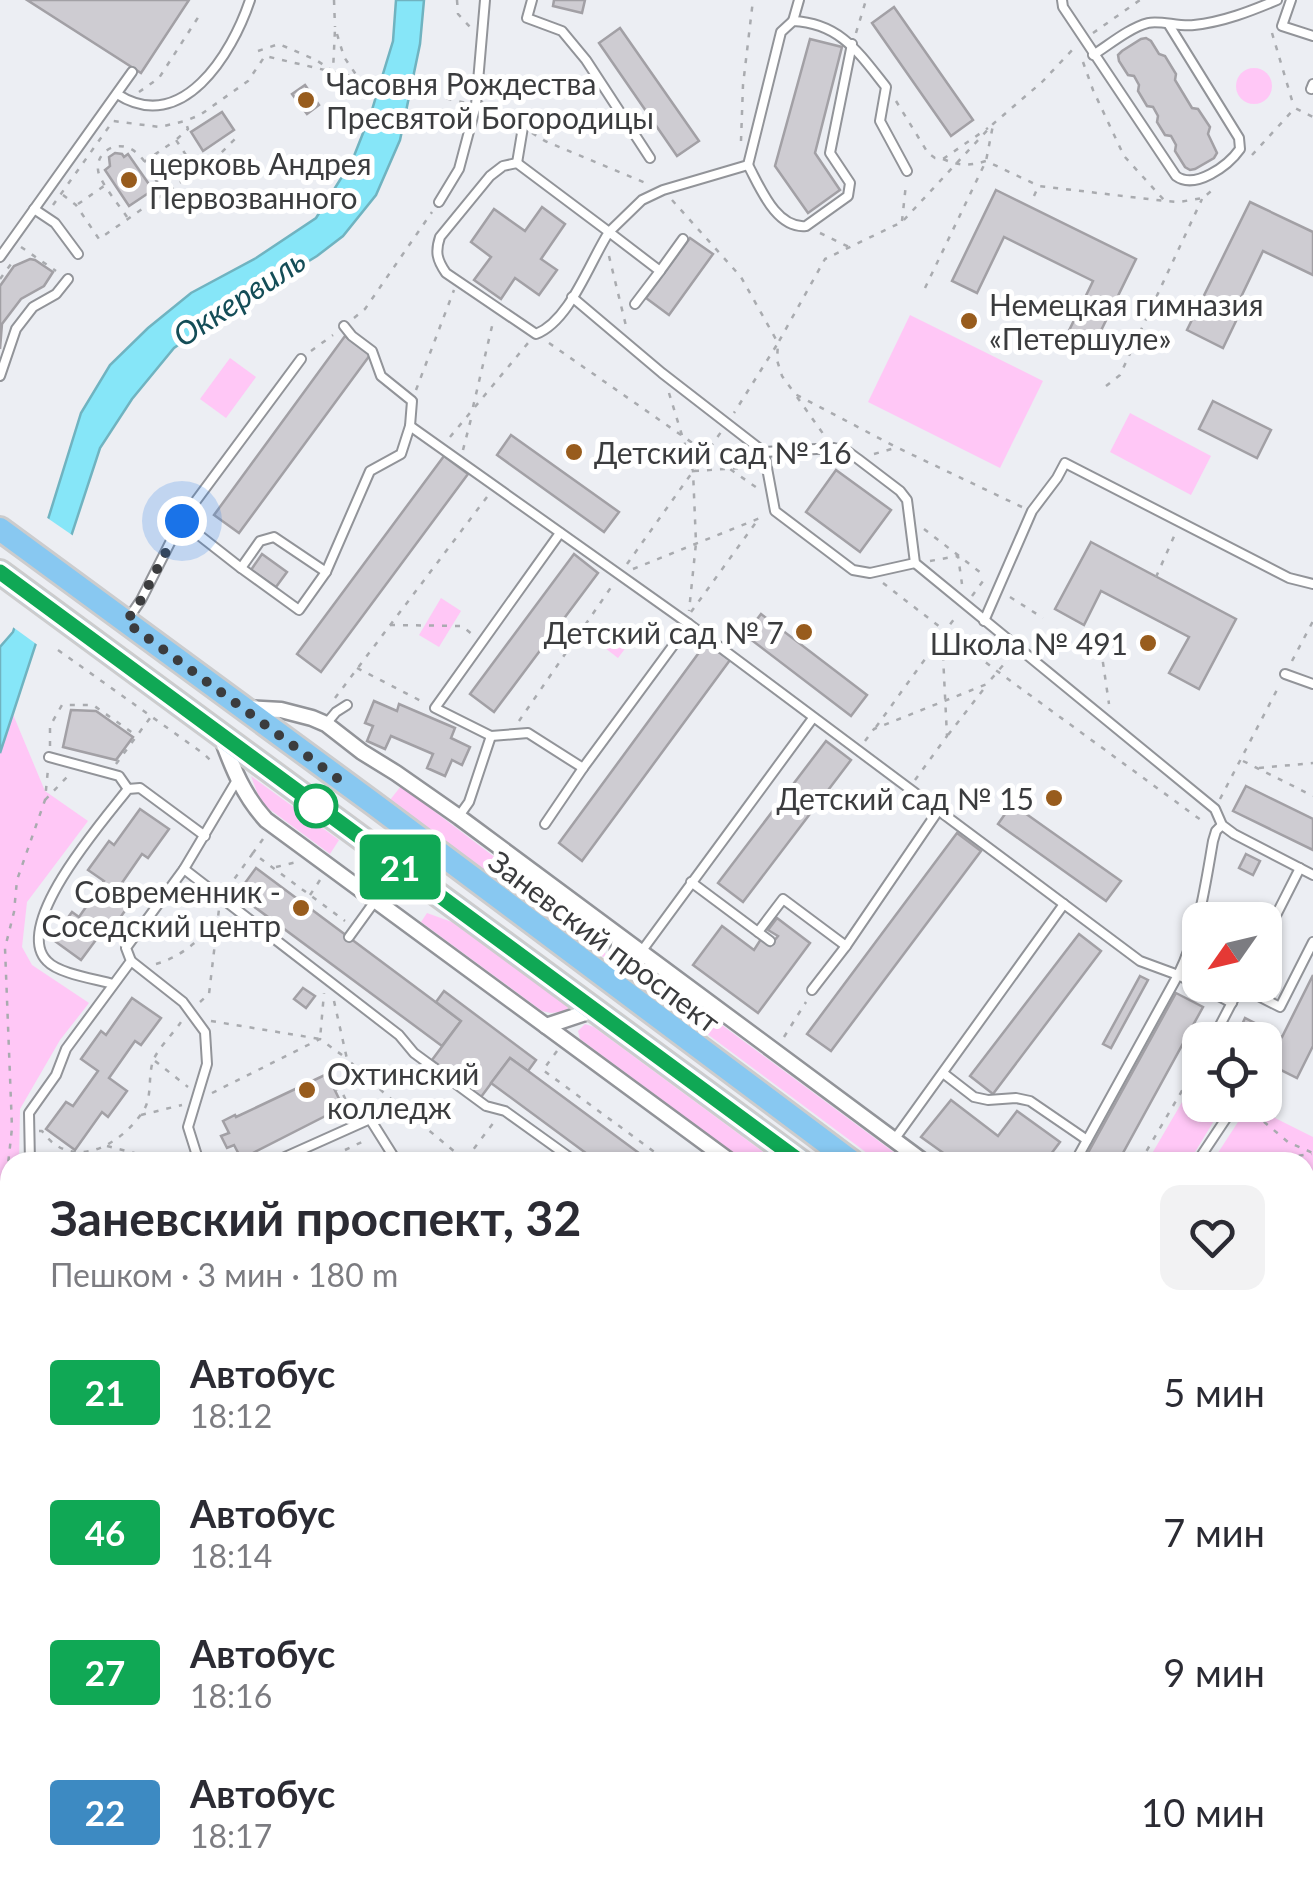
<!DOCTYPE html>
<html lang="ru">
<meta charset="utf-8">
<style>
body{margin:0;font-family:Lato,sans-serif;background:#f2f2f3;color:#2b2b33;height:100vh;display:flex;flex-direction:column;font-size:38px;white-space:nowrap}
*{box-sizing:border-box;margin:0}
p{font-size:32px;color:#7c7c81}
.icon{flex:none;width:55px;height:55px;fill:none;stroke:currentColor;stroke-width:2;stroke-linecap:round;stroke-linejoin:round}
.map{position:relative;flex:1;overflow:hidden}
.details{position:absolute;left:0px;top:1152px;width:1315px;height:752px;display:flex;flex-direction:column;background:#fff;border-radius:30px 30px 0 0;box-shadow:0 2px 8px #0004}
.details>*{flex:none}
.badge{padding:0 20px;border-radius:8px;font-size:35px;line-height:65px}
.needle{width:65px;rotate:236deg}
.tools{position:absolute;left:1182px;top:902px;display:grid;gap:20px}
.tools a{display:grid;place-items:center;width:100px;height:100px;border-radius:20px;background:#fff;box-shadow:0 2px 8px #0004;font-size:50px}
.you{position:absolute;width:50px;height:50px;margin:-25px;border:8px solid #fff;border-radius:50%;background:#1a73e8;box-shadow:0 0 0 15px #1a73e833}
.map>.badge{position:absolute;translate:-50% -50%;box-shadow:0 0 0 5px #fff}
.round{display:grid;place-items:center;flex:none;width:105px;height:105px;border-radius:20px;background:#f2f2f3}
.head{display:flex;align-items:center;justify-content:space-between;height:170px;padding:0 50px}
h1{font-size:48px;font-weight:700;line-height:75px}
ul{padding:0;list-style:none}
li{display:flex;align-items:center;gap:30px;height:140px;padding:0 50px}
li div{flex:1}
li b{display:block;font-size:38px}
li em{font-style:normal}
li .badge{min-width:110px;font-weight:700;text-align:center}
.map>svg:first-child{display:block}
</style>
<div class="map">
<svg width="1313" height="1903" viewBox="0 0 1313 1903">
<rect width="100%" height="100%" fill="#eceef3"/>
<g fill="#ffc7f6">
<circle cx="1254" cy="86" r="18"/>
<polygon points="910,315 1043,381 1000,468 868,402"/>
<polygon points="230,358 256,377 226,418 200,399"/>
<polygon points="1130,413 1211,456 1191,495 1110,452"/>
<polygon points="441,598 461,611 439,647 419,635"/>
<polygon points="603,623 630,642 618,658 592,638"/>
<polygon points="12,712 45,791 88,821 27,902 22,947 32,965 89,1003 60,1040 20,1109 19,1162 10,1162 10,1442 0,1385 0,753"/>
<polygon points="251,776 339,840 330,854 261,803"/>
<polygon points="401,786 587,927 602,945 606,956 603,957 390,800"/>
<polygon points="427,913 452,922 568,1007 567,1011 551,1013 542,1011 421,922"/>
<polygon points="632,960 638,963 907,1162 879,1162 628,975 625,972 624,964"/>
<polygon points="585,1024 594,1027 777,1162 746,1162 580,1039 578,1031"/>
<polygon points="1200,1088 1200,1105 1221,1105 1221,1109 1189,1162 1158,1162 1150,1157 1185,1097 1191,1090"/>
<polygon points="1249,1105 1313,1137 1313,1176 1305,1192 1305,1162 1212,1162"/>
<polygon points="1313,1276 1313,1361 1305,1377 1305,1292"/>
<polygon points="410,1895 527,1895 531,1903 418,1903"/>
</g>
<g fill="#86e6f8" stroke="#70b3c0" stroke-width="2.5">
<polygon points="396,0 424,0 420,44 400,140 376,195 343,236 317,256 235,306 174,348 132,399 100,448 0,753 0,647 13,632 81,413 110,365 148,328 191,293 256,258 316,218 352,161 371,113 393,41"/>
<polygon points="0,1385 10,1442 10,1848 0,1849 0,1711 5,1705 0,1672"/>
<polygon points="263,1895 410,1895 418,1903 274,1903"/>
</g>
<polygon fill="#eceef3" points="43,515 75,537 39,646 10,625"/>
<g fill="#ceccd2" stroke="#a2a0a5" stroke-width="2.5">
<polygon points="27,0 189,0 141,73"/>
<polygon points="554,0 585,0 582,13 553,6"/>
<polygon points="894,7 973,120 951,136 872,23"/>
<polygon points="620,28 699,141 677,156 599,43"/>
<polygon points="1146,38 1151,41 1159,54 1165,56 1176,74 1175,80 1192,108 1198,109 1210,127 1208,134 1217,153 1214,158 1195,169 1190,170 1185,167 1175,151 1176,145 1171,136 1165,135 1157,122 1158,116 1153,107 1147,106 1138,91 1139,85 1134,76 1128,75 1119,61 1118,55 1122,51 1141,39"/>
<polygon points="810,39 842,47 815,153 840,190 808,213 775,166"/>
<polygon points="305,85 319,105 307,114 292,94"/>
<polygon points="222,112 234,130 203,151 191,132"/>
<polygon points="115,153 122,154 124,157 128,154 153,190 129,206 105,170 110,166 109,157"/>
<polygon points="996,190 1136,259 1090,353 1064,341 1093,281 1004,237 977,293 952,281"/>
<polygon points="1250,202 1313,232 1313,275 1263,251 1231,318 1236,321 1223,348 1187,330"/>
<polygon points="542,207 565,224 541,259 557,270 539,295 515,278 501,299 474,280 491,257 471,242 494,209 525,231"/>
<polygon points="690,238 713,254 669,315 646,298"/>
<polygon points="30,259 35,260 53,272 44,286 21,299 2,324 0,349 0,286 14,266"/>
<polygon points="345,336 370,355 239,533 214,515"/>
<polygon points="1213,401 1271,430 1257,458 1199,429"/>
<polygon points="511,435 619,512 604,532 497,455"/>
<polygon points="444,456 468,474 321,672 297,654"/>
<polygon points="836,470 891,510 860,552 806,512"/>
<polygon points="1091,542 1236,619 1199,689 1169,673 1189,637 1101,591 1084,625 1055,609"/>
<polygon points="262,554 287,572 276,587 251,570"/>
<polygon points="574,554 598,573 494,712 470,694"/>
<polygon points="761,614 867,695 851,716 745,635"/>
<polygon points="706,643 730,660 582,861 559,843"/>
<polygon points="374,701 397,711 399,704 455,728 451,738 470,747 462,765 452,760 445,776 427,768 433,754 391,736 385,749 367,741 373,726 365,723"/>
<polygon points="71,710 96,711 133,737 116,760 63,747"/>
<polygon points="826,741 851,760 743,902 718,883"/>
<polygon points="1246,786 1313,819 1313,850 1233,811"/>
<polygon points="1012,804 1121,881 1106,901 998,824"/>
<polygon points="140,809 169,829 148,858 142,854 117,890 132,901 112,929 107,925 81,960 52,939 72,912 79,917 104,881 88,870 109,841 114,845"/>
<polygon points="957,833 981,851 831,1051 807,1034"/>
<polygon points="1246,854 1260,861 1253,875 1239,868"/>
<polygon points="256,868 461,1021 442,1046 237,894"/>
<polygon points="1240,904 1266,917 1265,920 1232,920"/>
<polygon points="777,918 810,943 758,1013 693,965 722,926 754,950 761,939 770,946 778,936 768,930"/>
<polygon points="1079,934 1101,951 993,1094 970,1076"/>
<polygon points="1313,975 1313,1046 1297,1078 1265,1062 1265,1040 1235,1040 1245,1018 1282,1037"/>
<polygon points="1140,976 1148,980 1111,1048 1103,1044"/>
<polygon points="303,988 315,996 306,1008 294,999"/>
<polygon points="444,991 536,1060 528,1071 510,1058 481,1097 432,1060 461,1021 436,1002"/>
<polygon points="1176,993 1203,1007 1118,1162 1083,1162"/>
<polygon points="132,998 161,1018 141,1045 135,1041 109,1078 127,1091 108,1117 102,1112 75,1150 46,1129 66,1102 73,1106 98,1071 81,1059 101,1031 106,1035"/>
<polygon points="510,1058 528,1071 651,1162 598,1162 491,1083"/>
<polygon points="327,1074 343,1107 251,1154 255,1162 243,1162 234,1145 227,1148 221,1136 229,1133 223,1121 235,1115 236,1117"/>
<polygon points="951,1100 998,1136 1017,1111 1060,1142 1045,1162 956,1162 921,1137"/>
<polygon points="1305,1576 1313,1582 1313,1617 1305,1611"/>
<polygon points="1313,1741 1313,1796 1305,1808 1305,1753"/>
<polygon points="1313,1868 1313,1903 1281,1903 1287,1895 1292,1899 1295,1895 1305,1895 1305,1880"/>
<polygon points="717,1895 789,1895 784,1903 712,1903"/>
<polygon points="1016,1895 1054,1895 1049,1903 1011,1903"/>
</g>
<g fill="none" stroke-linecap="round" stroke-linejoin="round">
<defs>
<g id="lane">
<polyline points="532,0 527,18 562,31 586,60 650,158"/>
<path d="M1062,0l1,7 113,169c19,14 52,-10 64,-27l-1,-11 -70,-113"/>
<polyline points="1291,0 1282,26 1313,36"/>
<polyline points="793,21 799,0"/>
<path d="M1093,55c16,-10 36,-27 55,-32 12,-3 31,4 46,2 29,-3 57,-14 83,-25"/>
<polyline points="1311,89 1313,84"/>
<path d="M117,94c65,42 115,-40 133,-94"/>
<polyline points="476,105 523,127 517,163"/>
<path d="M517,163l92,69c-19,29 -39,89 -73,102l-90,-61c-9,-13 -11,-21 -6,-36l50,-61 13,-10z"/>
<path d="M748,165c12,22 28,64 58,61l42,-30 2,-13 -20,-30 22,-109"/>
<polyline points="439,202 459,169 476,105 485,0"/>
<polyline points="34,209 55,223 78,254"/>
<polyline points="0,257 132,72"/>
<polyline points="660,271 683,239"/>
<polyline points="572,297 662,373 764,452 834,448 847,451 858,459 900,491 907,500 915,563 1215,809 1222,825 1234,834 1313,875"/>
<path d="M635,304l25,-33 -51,-39 33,-32 21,-10 85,-25 33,-133 12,-11c47,2 66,32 93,66l-6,34 27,50"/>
<polyline points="344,326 352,336 372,351 381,376 412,401 410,426"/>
<polyline points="0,376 16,329 33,307 56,294 68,279"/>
<polyline points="764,452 775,511 853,570 870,573 915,563"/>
<polyline points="181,521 301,359"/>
<polyline points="241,568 260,541 274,537 326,572"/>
<polyline points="128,619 141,600 181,521 241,568 299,610 326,572 370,471 401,454 410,426 689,624 1140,961 1178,975 1075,1162"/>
<polyline points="984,621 1032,511 1057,478 1065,463 1289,578 1313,584"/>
<polyline points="1285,674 1313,684"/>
<polyline points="326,724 336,712 347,705"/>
<polyline points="491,736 528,733 583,768"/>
<polyline points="49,757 119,776 128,789"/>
<polyline points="237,780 184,869 399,1035 414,1053 486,1106 505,1111 576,1162"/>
<polyline points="459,816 469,802 491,736 435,708 560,533"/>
<polyline points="545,824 583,768 689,624"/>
<path d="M1222,825l-6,6 -3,10c-8,46 -14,91 -35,134l54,28"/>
<polyline points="691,882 770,941"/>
<polyline points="758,932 783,899 846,946"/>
<polyline points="349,937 375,901"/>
<polyline points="1265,937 1300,868"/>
<polyline points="641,952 813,718"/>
<polyline points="1186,957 1200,965"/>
<polyline points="131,961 183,1002 205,1032 207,1064 188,1127 199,1162"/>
<path d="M113,984c-17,-5 -54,-10 -66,-23 -36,-36 57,-141 81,-172l12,-1 65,48"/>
<polyline points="1237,985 1280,1007 1313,942"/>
<polyline points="812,990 846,946 938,811"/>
<polyline points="1216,1040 1217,1031 1241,985"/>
<polyline points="943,1073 974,1097 988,1100 1016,1098 1030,1101 1087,1140"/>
<polyline points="894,1140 1064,904"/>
<polyline points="30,1162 29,1113 56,1075 66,1049 131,961 126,948 184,869"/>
<polyline points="274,1162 370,1119 397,1162"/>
<polyline points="1197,1162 1231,1111 1230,1105"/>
<polyline points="1305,1636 1313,1641"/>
<polyline points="1305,1699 1313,1687"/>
<polyline points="1165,1895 1184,1900 1188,1895"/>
<polyline points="118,1900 118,1903"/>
<polyline points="609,1903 616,1895"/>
<polyline points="661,1903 666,1895"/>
<polyline points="842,1903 847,1895"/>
<polyline points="1074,1903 1080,1895"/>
</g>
<g id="street">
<polyline points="246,708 281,710 312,718 326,724 362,752 396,773 459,817 924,1162"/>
<path d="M222,739c11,30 22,57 44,81l465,342"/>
<polyline points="612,985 620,939"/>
<polyline points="546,1026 594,1010"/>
<polyline points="546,1895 550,1903"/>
</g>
<g id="secondary">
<polyline points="1305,1269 1313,1253"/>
<polyline points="1305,1397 1313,1381"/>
<polyline points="924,1903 929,1895"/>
<polyline points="945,1903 951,1895"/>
</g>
<g id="primary">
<polyline points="0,529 374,804 852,1162"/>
<polyline points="0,572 801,1162"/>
<polyline points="1305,1489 1313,1494"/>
<polyline points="1305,1530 1313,1535"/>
</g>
</defs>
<use href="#lane" stroke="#929499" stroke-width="12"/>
<use href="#street" stroke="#929499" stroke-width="19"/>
<use href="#secondary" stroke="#929499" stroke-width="25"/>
<use href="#primary" stroke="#cccccd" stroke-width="28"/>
<g stroke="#a9abaf" stroke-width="2.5" stroke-dasharray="5 8" stroke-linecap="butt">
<polyline points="334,0 335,27"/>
<polyline points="457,0 458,14 470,27"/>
<polyline points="856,33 866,0"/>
<polyline points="1093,33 1140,0"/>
<polyline points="1272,33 1294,107"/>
<polyline points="337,34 344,57 357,76"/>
<polyline points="258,51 279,44 316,60 333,71 335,29"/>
<polyline points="1083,62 1093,90 1124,156 1164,200"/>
<polyline points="139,92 159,78 199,16"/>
<polyline points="896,101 928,153 935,158 943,159 988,128"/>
<polyline points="532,133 545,141 648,184"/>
<polyline points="177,139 188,129 186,123"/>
<polyline points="741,141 743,85 753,0"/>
<polyline points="1252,155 1295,108 1313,117"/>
<path d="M943,159c16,7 27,7 43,2l53,25 126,15 14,1 24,-4 13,-11"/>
<polyline points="144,162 176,140 196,170"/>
<polyline points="63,195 76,205 99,239 217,157 235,139"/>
<polyline points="1034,196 1038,187"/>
<polyline points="672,200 741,277 778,343 734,413"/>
<polyline points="78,204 104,186"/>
<polyline points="53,205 113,121 160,127 185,121 200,115 248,81 265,56 466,103"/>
<path d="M127,217c-8,-12 -20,-26 -27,-40 -9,-20 12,-38 31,-28 15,8 24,31 33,45"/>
<polyline points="902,221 906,184"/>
<polyline points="820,233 849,247"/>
<polyline points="21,247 56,271"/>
<polyline points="609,256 626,326"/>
<polyline points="0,279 11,264"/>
<polyline points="925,288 986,161 993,125"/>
<polyline points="354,318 365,309 432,212"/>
<polyline points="549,343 760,490"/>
<polyline points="311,351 333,335"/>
<polyline points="1106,386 1120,375 1202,199"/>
<polyline points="416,390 454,290"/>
<polyline points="669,393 693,471 696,543 689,611"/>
<polyline points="797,397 824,435"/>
<polyline points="473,407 493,322"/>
<polyline points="450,437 528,343"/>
<polyline points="463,450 472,415"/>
<polyline points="874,454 895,448"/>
<polyline points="694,471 756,467"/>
<polyline points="1022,507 896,447 795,394 782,376 777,360 778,343 825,259 902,222 993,124 1042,82 1075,47"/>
<polyline points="924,529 985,576"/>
<polyline points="930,561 958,556 962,584"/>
<polyline points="627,564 721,432"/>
<polyline points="633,569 765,516"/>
<polyline points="1156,577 1176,532"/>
<polyline points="883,583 997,671 1205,823"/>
<polyline points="972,596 986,577"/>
<polyline points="1010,597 1043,618"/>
<polyline points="691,612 757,521"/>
<polyline points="390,625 462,626 473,635"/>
<polyline points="1101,649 1109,704"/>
<polyline points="58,650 204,754 214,764"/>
<polyline points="1292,661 1313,621"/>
<polyline points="357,668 425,703"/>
<polyline points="335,698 487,497"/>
<polyline points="519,721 614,583"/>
<polyline points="876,727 941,637"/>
<polyline points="948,735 986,686"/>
<polyline points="865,741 874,729 987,684 1010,657"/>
<polyline points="50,746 50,726 62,705 93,705 137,736"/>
<polyline points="1243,761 1313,796"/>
<polyline points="116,764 150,718"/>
<polyline points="1259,768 1313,763"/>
<polyline points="915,780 947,736 942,635 958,614"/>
<polyline points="1220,799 1279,686"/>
<polyline points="45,800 67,777"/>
<polyline points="263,839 253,853 345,921"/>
<polyline points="276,867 297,862"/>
<polyline points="227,889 253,853"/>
<polyline points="310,895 320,880"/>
<path d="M156,964c25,-7 44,-24 61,-44"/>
<polyline points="334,1001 347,1059 384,1093 467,1162"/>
<polyline points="200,1002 209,994 219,909"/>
<polyline points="211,1021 320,1039 324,993"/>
<polyline points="784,1037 806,1002"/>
<polyline points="557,1051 543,1070 668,1162"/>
<polyline points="155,1061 188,1087"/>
<polyline points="335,1090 340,1088 353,1115"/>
<polyline points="212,1093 320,1039 346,1058"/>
<polyline points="1244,1105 1288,1142 1313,1153"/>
<polyline points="141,1115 182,1105"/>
<path d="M39,1131h3c30,43 82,13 103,-23 7,-14 3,-32 8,-47 5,-13 20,-27 28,-39"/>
<polyline points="107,1146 169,1162"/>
<polyline points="345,1150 366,1140"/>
<polyline points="466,1159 494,1122"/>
<polyline points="86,1162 90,1152"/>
<polyline points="1140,1162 1183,1089 1190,1081 1200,1075"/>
<polyline points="1247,1162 1312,1154"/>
<polyline points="10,1239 5,1192 12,1128 5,948 14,912 17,880 45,800 48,769"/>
<polyline points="0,1304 7,1327 10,1354"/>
<polyline points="1305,1425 1310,1415"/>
<polyline points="0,1438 10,1438"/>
<polyline points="1305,1672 1313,1670"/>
<polyline points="1305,1841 1313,1829"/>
<polyline points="1305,1847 1313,1853"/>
<polyline points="0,1881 10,1880"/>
<polyline points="191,1895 211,1903"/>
<polyline points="462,1895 469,1903"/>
<polyline points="44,1903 58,1903"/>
<polyline points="491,1903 494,1895"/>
<polyline points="1224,1903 1225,1895"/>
</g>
<use href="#lane" stroke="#fff" stroke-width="8"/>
<use href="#street" stroke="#fff" stroke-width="14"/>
<use href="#secondary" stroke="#fff" stroke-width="20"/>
<use href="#primary" stroke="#88c8f1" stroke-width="22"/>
</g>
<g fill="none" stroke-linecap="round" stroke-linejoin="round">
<defs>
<polyline id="line" points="0,572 801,1162"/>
</defs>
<use href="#line" stroke="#fff" stroke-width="22"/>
<use href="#line" stroke="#10a855" stroke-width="15"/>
<polyline stroke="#3b3c3e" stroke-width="10" stroke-dasharray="0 18" points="182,521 141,600 126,622 337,778 316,806"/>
</g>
<g fill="#985c1d" stroke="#fff" stroke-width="4">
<circle cx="306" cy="100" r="10"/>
<circle cx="129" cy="180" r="10"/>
<circle cx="969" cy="321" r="10"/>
<circle cx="574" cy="452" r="10"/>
<circle cx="804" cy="632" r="10"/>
<circle cx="1148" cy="643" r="10"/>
<circle cx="1054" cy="798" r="10"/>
<circle cx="301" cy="908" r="10"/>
<circle cx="307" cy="1090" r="10"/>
</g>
<circle fill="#fff" stroke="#10a855" stroke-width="5" cx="316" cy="806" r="20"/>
<g text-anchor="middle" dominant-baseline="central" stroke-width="10" stroke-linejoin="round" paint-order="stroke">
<g font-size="30" fill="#3b3c3e" stroke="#fff" text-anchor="start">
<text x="326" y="83">Часовня Рождества<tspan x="326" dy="34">Пресвятой Богородицы</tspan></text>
<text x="149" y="163">церковь Андрея<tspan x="149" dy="34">Первозванного</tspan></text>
<text x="989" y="304">Немецкая гимназия<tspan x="989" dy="34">«Петершуле»</tspan></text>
<text x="594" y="452">Детский сад № 16</text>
<text x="784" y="632" text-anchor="end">Детский сад № 7</text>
<text x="1128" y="643" text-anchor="end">Школа № 491</text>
<text x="1034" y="798" text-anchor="end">Детский сад № 15</text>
<text x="281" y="891" text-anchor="end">Современник -<tspan x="281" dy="34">Соседский центр</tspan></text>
<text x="327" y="1073">Охтинский<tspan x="327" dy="34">колледж</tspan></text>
</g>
<g font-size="30" fill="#3b3c3e" stroke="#fff">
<text transform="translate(605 941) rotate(37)">Заневский проспект</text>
</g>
<g font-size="32" font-style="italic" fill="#144d57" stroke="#fff">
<text transform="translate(239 297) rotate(-33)">Оккервиль</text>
</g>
</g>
</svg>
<div class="tools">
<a><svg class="needle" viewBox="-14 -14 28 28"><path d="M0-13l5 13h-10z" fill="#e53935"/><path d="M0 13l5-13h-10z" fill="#7c7c81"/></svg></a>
<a><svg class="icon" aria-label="locate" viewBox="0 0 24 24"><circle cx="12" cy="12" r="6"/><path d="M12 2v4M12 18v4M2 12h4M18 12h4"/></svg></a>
</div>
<div class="you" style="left:182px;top:521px"></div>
<b class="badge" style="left:400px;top:867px;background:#10a855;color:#fff">21</b>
<section class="details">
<div class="head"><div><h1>Заневский проспект, 32</h1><p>Пешком · 3 мин · 180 m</p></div><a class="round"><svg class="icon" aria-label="heart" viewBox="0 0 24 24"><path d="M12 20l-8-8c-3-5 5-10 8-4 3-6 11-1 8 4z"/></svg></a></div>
<ul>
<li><span class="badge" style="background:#10a855;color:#fff">21</span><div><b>Автобус</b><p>18:12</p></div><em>5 мин</em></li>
<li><span class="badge" style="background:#10a855;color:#fff">46</span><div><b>Автобус</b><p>18:14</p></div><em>7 мин</em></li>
<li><span class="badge" style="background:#10a855;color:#fff">27</span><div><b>Автобус</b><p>18:16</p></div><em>9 мин</em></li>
<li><span class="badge" style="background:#3d8ac2;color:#fff">22</span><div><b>Автобус</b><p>18:17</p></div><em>10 мин</em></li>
</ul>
</section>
</div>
